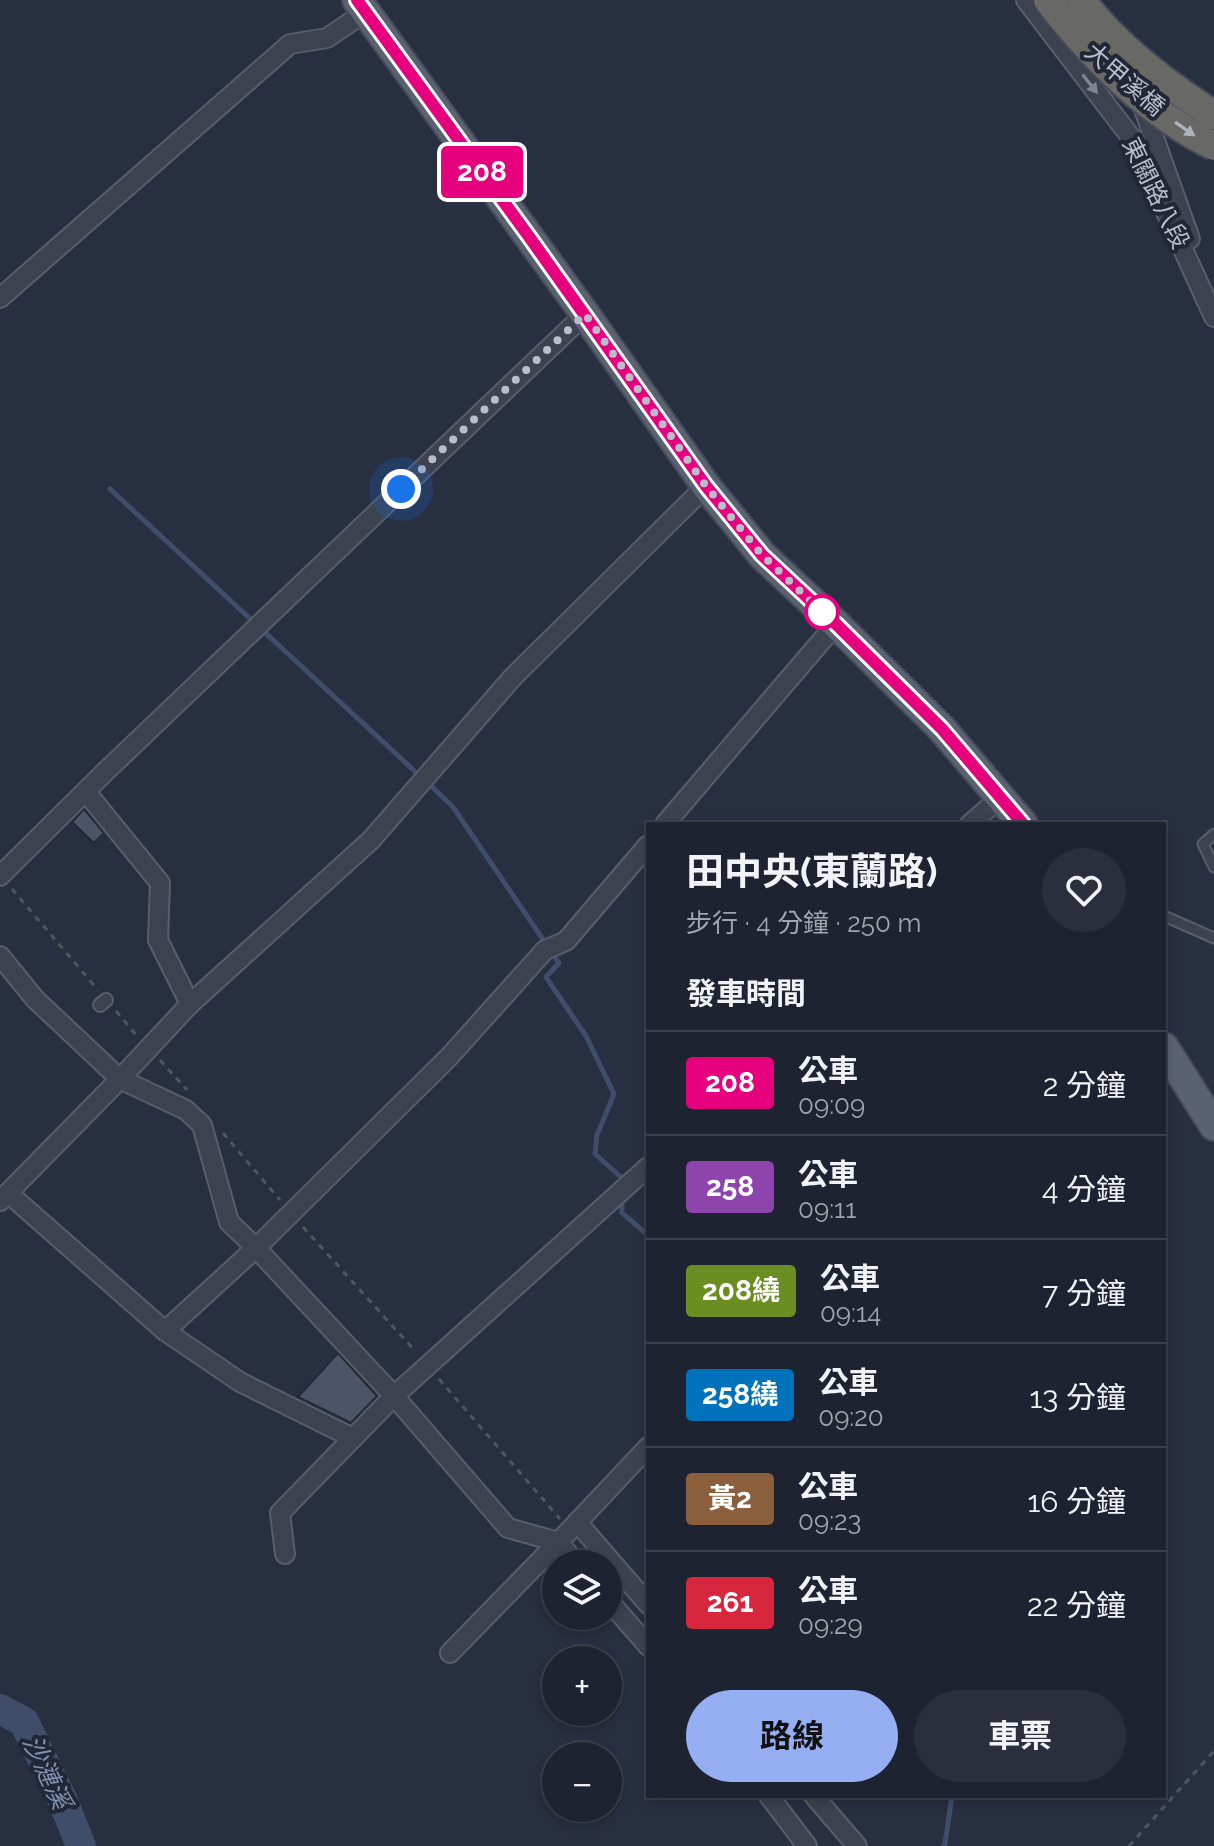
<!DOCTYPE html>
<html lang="zh-TW">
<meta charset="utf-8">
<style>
body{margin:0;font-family:Raleway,"Noto Sans TC",sans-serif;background:#2b2f3d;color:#f1f3f6;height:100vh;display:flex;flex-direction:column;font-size:30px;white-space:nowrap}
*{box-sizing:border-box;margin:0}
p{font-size:26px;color:#a1a4ab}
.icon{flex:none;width:44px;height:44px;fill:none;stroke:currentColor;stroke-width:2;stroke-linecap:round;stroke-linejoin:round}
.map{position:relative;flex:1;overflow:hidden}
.panel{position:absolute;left:646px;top:822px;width:520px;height:976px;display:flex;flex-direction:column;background:#1e2331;border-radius:0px;box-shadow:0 4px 12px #0003,0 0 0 2px #3c404d}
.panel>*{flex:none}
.badge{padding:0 16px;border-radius:6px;font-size:28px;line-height:52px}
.tools{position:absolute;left:542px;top:1550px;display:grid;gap:16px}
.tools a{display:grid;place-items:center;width:80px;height:80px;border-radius:50%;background:#1e2331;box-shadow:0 4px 12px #0003,0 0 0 2px #3c404d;font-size:40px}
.you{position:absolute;width:40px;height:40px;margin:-20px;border:6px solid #fff;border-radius:50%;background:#1a73e8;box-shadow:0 0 0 12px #1a73e833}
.map>.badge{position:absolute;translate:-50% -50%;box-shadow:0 0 0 4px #fff}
h2{padding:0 40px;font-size:30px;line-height:72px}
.round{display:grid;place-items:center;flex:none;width:84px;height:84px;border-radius:42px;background:#2b2f3d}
.head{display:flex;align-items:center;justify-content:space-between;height:136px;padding:0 40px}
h1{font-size:38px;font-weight:700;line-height:60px}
.action{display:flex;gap:16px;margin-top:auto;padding:16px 40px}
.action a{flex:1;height:92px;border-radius:48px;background:#96aef2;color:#111;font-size:32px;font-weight:700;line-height:92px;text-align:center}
.action a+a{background:#2b2f3d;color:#f1f3f6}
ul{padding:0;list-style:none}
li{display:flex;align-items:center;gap:24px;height:104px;padding:0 40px;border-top:2px solid #3c404d}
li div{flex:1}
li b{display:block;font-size:30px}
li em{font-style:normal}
li .badge{min-width:88px;font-weight:700;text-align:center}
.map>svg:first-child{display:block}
</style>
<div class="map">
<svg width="1214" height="1846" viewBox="0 0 1214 1846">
<rect width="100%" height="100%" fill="#282f41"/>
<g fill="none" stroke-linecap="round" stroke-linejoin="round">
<g stroke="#404d6a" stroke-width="5">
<polyline points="110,489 421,777"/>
<polyline points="428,783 453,807 559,963 546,977 586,1036 614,1094 597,1135 595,1154 622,1178 622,1182"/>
<polyline points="622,1200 622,1213 648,1235"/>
<polyline points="943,1846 945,1844 952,1796"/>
</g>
<polyline stroke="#404d6a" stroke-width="30" points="0,1709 24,1722 63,1801 81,1846"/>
</g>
<g fill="#4c5467" stroke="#232938" stroke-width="2">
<polygon points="84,809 104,833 94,843 72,822"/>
<polygon points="338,1353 377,1396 351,1423 298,1397"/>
</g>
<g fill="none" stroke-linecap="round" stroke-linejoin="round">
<defs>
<g id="service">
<polyline points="1214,834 1203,844 1214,867"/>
<polyline points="1164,916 1214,938"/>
</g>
<polyline id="pedestrian" points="100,1005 106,1000"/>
<g id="minor">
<polyline points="1026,0 1133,140 1214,317"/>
<polyline points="1141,101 1190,239"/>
<polyline points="0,298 290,44 327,38 367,11"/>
<polyline points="86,792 160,883 158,940 190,1004"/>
<polyline points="665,824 836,624"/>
<polyline points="970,824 1001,797"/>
<polyline points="0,876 107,770 585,314"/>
<polyline points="0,956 35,999 120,1079 186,1110 202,1125 229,1222 256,1248 394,1396 508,1528 558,1542 577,1564"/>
<polyline points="8,1193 165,1331 240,1382 353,1438"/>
<polyline points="0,1201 120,1079 190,1004 371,840 513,677 706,486"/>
<polyline points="165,1331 256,1248 449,1057 545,950 566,941 648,845"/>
<polyline points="577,1522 648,1604"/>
<polyline points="285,1554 280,1513 394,1396 648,1167"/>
<polyline points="608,1600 648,1646"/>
<polyline points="450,1653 570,1530 648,1447"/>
<polyline points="769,1796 807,1846"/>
<polyline points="814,1796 857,1846"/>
</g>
<g id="primary">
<polyline points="357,0 585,314 706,486 762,555 836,624 942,729 1023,824"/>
<polyline points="1164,1047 1214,1126"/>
</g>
</defs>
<use href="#service" stroke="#575d6b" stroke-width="13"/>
<use href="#pedestrian" stroke="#575d6b" stroke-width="16"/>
<use href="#minor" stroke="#575d6b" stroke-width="22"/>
<use href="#primary" stroke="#464b5a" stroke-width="32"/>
<g stroke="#48595e" stroke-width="3" stroke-dasharray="6 6" stroke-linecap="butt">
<polyline points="12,889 98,990"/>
<polyline points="116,1011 137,1036"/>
<polyline points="160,1060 187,1090"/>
<polyline points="223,1133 280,1200"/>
<polyline points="303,1227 416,1352"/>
<polyline points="439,1379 560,1519"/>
<polyline points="1129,1846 1214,1751"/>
</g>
<use href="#service" stroke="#3c4250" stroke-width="9"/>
<use href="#pedestrian" stroke="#3c4250" stroke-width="12"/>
<use href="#minor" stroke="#3c4250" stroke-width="18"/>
<use href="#primary" stroke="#5a6170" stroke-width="28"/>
<defs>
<g id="trunk-bridge">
<path d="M1048,0c44,57 101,114 166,146"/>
<path d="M1081,0c33,44 86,85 133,115"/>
</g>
</defs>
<use href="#trunk-bridge" stroke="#444a58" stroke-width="32" stroke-linecap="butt"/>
<use href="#trunk-bridge" stroke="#686865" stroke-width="28"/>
</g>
<defs><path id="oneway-solid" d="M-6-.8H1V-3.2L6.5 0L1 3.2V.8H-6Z" transform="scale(2)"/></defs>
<use fill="#818694" href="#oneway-solid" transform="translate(1090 84) rotate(52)"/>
<use fill="#adb1bc" href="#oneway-solid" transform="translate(1185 129) rotate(35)"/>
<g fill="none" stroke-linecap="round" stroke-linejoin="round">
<defs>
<polyline id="line" points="357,0 530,238 706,486 762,555 836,624 942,729 1023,824"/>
</defs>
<use href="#line" stroke="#fff" stroke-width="18"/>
<use href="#line" stroke="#e6007e" stroke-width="12"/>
<polyline stroke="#b9becb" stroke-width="8" stroke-dasharray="0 14.4" points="401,489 585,314 706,486 762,555 822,612"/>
</g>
<circle fill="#fff" stroke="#e6007e" stroke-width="4" cx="822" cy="612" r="16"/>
<g text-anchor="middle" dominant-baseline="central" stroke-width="8" stroke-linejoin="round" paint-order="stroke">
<g font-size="24" fill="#b9becb" stroke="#212736">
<text transform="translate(1125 79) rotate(41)">大甲溪橋</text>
<text transform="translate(1156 193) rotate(64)">東關路八段</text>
</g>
<g font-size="26" font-style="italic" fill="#8290b0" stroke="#212736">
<text transform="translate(47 1772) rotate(65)">沙漣溪</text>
</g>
</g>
</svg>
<div class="tools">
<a><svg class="icon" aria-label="layers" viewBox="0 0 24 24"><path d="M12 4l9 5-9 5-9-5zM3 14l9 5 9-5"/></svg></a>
<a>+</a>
<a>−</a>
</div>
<div class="you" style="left:401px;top:489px"></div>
<b class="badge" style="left:482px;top:172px;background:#e6007e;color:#fff">208</b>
<section class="panel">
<div class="head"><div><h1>田中央(東蘭路)</h1><p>步行 · 4 分鐘 · 250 m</p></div><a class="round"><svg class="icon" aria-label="heart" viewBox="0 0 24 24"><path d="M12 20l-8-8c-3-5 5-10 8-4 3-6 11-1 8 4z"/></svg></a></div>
<h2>發車時間</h2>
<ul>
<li><span class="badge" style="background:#e6007e;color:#fff">208</span><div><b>公車</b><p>09:09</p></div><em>2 分鐘</em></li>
<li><span class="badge" style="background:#8e44ad;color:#fff">258</span><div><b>公車</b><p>09:11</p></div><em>4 分鐘</em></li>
<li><span class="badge" style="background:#6b8e23;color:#fff">208繞</span><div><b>公車</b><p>09:14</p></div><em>7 分鐘</em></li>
<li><span class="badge" style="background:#0072bc;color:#fff">258繞</span><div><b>公車</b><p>09:20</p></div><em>13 分鐘</em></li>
<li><span class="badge" style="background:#8b5e3c;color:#fff">黃2</span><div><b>公車</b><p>09:23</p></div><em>16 分鐘</em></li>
<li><span class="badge" style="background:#d7263d;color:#fff">261</span><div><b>公車</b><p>09:29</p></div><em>22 分鐘</em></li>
</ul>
<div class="action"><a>路線</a><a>車票</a></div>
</section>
</div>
